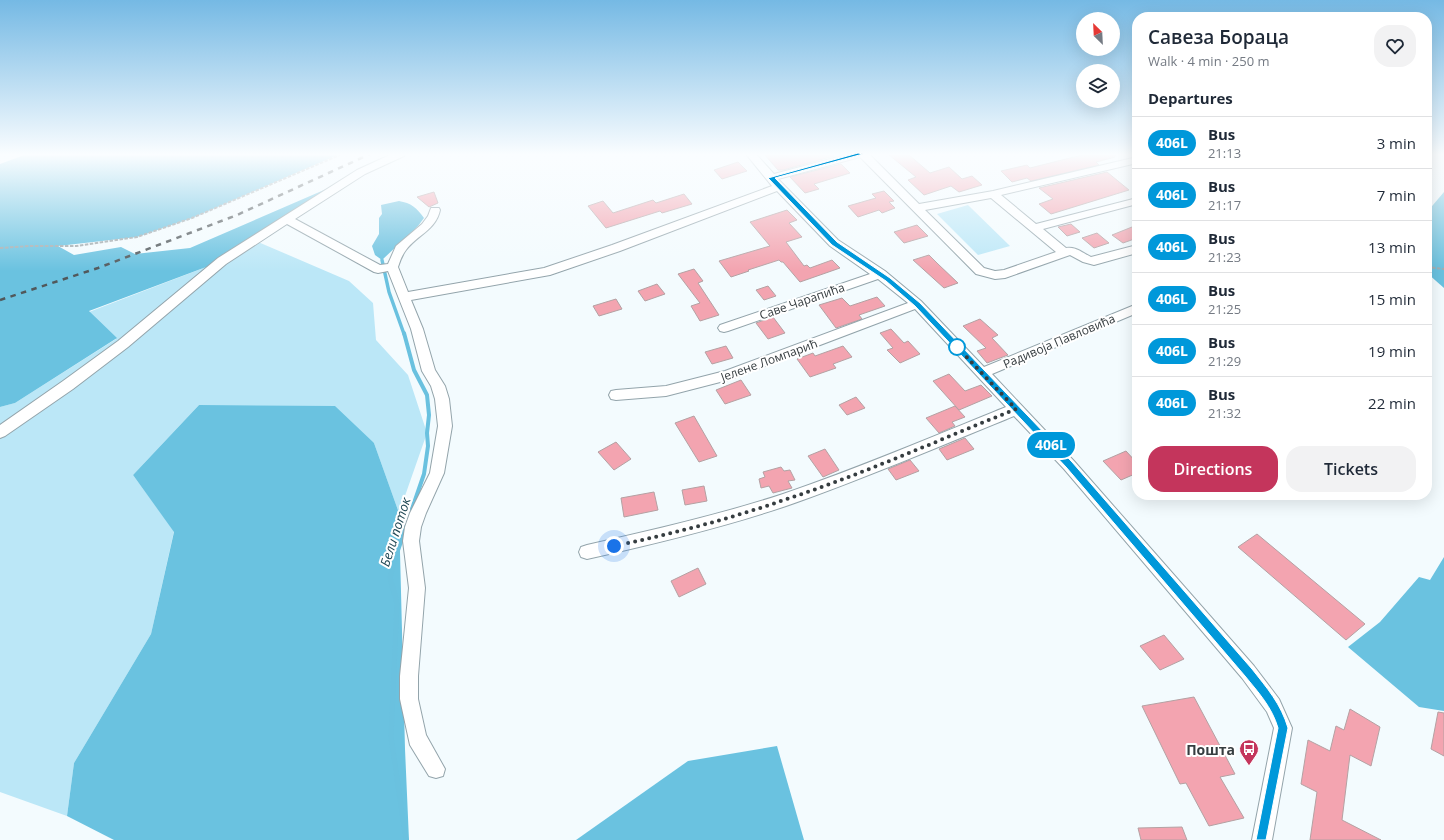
<!DOCTYPE html>
<meta charset="utf-8">
<style>
body{margin:0;font-family:"Open Sans",sans-serif;background:#f2f2f3;color:#1f2937;height:100vh;display:flex;flex-direction:column;font-size:15px;white-space:nowrap}
*{box-sizing:border-box;margin:0}
p{font-size:13px;color:#747a83}
.icon{flex:none;width:22px;height:22px;fill:none;stroke:currentColor;stroke-width:2;stroke-linecap:round;stroke-linejoin:round}
.map{position:relative;flex:1;overflow:hidden}
.drawer{position:absolute;left:1132px;top:12px;width:300px;height:488px;display:flex;flex-direction:column;background:#fff;border-radius:16px;box-shadow:0 4px 16px #0002}
.drawer>*{flex:none}
.badge{padding:0 8px;border-radius:13px;font-size:14px;line-height:26px}
.needle{width:26px;rotate:336deg}
.controls{position:absolute;left:1076px;top:12px;display:grid;gap:8px}
.controls a{display:grid;place-items:center;width:44px;height:44px;border-radius:50%;background:#fff;box-shadow:0 4px 16px #0002;font-size:20px}
.you{position:absolute;width:20px;height:20px;margin:-10px;border:3px solid #fff;border-radius:50%;background:#1a73e8;box-shadow:0 0 0 6px #1a73e833}
.map>.badge{position:absolute;translate:-50% -50%;box-shadow:0 0 0 2px #fff}
h2{padding:0 16px;font-size:15px;line-height:36px}
.round{display:grid;place-items:center;flex:none;width:42px;height:42px;border-radius:16px;background:#f2f2f3}
.headline{display:flex;align-items:center;justify-content:space-between;height:68px;padding:0 16px}
h1{font-size:19px;font-weight:600;line-height:30px}
.action{display:flex;gap:8px;margin-top:auto;padding:8px 16px}
.action a{flex:1;height:46px;border-radius:16px;background:#c4355c;color:#fff;font-size:16px;font-weight:600;line-height:46px;text-align:center}
.action a+a{background:#f2f2f3;color:#1f2937}
ul{padding:0;list-style:none}
li{display:flex;align-items:center;gap:12px;height:52px;padding:0 16px;border-top:1px solid #e0e1e3}
li div{flex:1}
li b{display:block;font-size:15px}
li em{font-style:normal}
li .badge{min-width:44px;font-weight:700;text-align:center}
.map>svg:first-child{display:block}
</style>
<div class="map">
<svg width="1444" height="840" viewBox="0 0 1444 840">
<rect width="100%" height="100%" fill="#f3fbfe"/>
<g fill="#bbe7f7">
<polygon points="968,205 1010,246 978,255 937,214"/>
<polygon points="249,238 349,281 373,303 376,340 408,375 427,433 399,513 374,443 199,405 133,475 174,531 151,634 74,763 67,816 0,792 0,407 15,403 116,339 89,312 201,269"/>
</g>
<g fill="#6ac2e0">
<polygon points="27,154 340,154 192,218 137,237 58,246 74,255 121,247 135,254 190,248 354,177 222,261 89,311 117,338 15,403 0,407 0,164"/>
<polygon points="1444,192 1444,288 1427,273 1427,212"/>
<polygon points="199,405 335,406 374,443 399,513 405,749 409,840 114,840 67,816 74,763 151,634 174,532 133,475"/>
<polygon points="1444,557 1444,711 1419,707 1348,647 1380,622 1419,577 1430,580"/>
<polygon points="777,746 804,840 576,840 688,761"/>
</g>
<path fill="#6ac1df" d="M399,201c12,2 18,7 25,17l-6,8 -36,34 -7,-5 -3,-9 7,-12v-16l3,-4 -1,-9z"/>
<g fill="none" stroke-linecap="round" stroke-linejoin="round">
<polyline stroke="#6ac1df" stroke-width="3.5" points="382,260 389,292 404,334"/>
<g stroke="#6ac1df" stroke-width="4">
<polyline points="404,333 414,370 427,395 429,415 427,433 428,446 424,474 412,509"/>
<polyline points="395,559 406,527"/>
</g>
<polyline stroke="#6ac1df" stroke-width="5" points="395,558 390,578 397,603 391,737 406,840"/>
</g>
<g fill="#f3a4b0" stroke="#b4a1a3">
<polygon points="764,154 832,154 834,156 783,170 778,170"/>
<polygon points="888,154 908,154 930,173 949,167 962,179 972,176 982,185 959,192 951,186 924,195 908,180 916,177"/>
<polygon points="1086,154 1115,154 1115,157 1096,162 1099,165 1031,181 1027,178 1012,182 1001,171 1027,165 1030,168"/>
<polygon points="738,162 747,171 722,179 714,170"/>
<polygon points="841,164 850,173 814,184 819,189 805,193 790,177"/>
<polygon points="1107,172 1129,190 1051,214 1039,204 1053,199 1039,188"/>
<polygon points="884,191 894,201 889,202 895,208 882,213 879,210 858,217 848,206 876,198 872,194"/>
<polygon points="434,192 438,203 429,207 417,197"/>
<polygon points="684,194 692,204 662,213 660,211 606,228 588,206 603,201 613,213 653,200 656,203"/>
<polygon points="787,210 797,220 789,223 802,237 786,242 804,266 807,265 810,268 832,260 840,268 800,282 783,262 781,262 779,260 748,270 749,271 731,277 719,261 770,246 750,222"/>
<polygon points="1071,224 1080,232 1067,236 1058,227"/>
<polygon points="917,225 928,236 904,243 894,232"/>
<polygon points="1137,225 1137,238 1123,243 1112,235"/>
<polygon points="1097,233 1109,243 1094,248 1082,238"/>
<polygon points="929,255 938,264 958,283 944,288 913,260"/>
<polygon points="694,269 703,281 698,283 719,315 700,321 691,306 700,303 678,274"/>
<polygon points="657,284 665,294 645,301 638,291"/>
<polygon points="768,286 776,296 764,300 756,290"/>
<polygon points="877,297 885,306 859,315 862,319 836,328 819,305 842,298 850,306"/>
<polygon points="616,299 622,309 599,316 593,306"/>
<polygon points="773,317 785,333 768,339 756,323"/>
<polygon points="980,319 998,335 992,338 1008,355 987,363 977,351 986,348 963,326"/>
<polygon points="891,329 904,343 908,341 920,354 900,363 887,350 893,348 880,333"/>
<polygon points="726,346 733,358 712,364 705,352"/>
<polygon points="843,346 852,357 833,364 836,368 810,377 797,359 813,353 815,356"/>
<polygon points="949,374 965,391 981,385 992,396 959,410 933,381"/>
<polygon points="741,380 751,395 725,404 716,390"/>
<polygon points="856,397 865,408 847,415 839,405"/>
<polygon points="955,406 965,417 952,422 955,426 939,433 926,418"/>
<polygon points="694,416 717,456 699,462 675,423"/>
<polygon points="965,438 974,449 947,460 939,449"/>
<polygon points="616,442 631,459 614,470 598,452"/>
<polygon points="825,449 839,470 823,477 808,456"/>
<polygon points="1126,451 1137,463 1137,473 1121,480 1103,461"/>
<polygon points="910,460 919,471 896,480 888,469"/>
<polygon points="781,467 784,471 790,470 795,480 788,481 792,488 773,493 769,486 761,488 759,479 765,477 763,472"/>
<polygon points="704,486 707,501 685,505 682,490"/>
<polygon points="654,492 658,510 624,517 621,498"/>
<polygon points="1257,534 1365,624 1346,640 1238,547"/>
<polygon points="698,568 706,584 679,597 671,581"/>
<polygon points="1164,635 1184,659 1160,670 1140,646"/>
<polygon points="1194,697 1235,774 1220,777 1244,818 1209,826 1186,783 1180,784 1142,706"/>
<polygon points="1350,709 1380,727 1371,766 1350,755 1342,820 1381,840 1310,840 1317,792 1301,784 1308,740 1330,751 1336,726 1344,730"/>
<polygon points="1438,712 1444,713 1444,756 1431,749"/>
<polygon points="1182,827 1187,840 1141,840 1138,828"/>
</g>
<g fill="none" stroke-linecap="round" stroke-linejoin="round">
<defs>
<path id="minor" d="M392,154h13l-1,2 -39,18 -70,45 85,46 8,-1 8,-18 26,-22 6,-8 3,-8h8l1,2c-4,20 -23,25 -34,40 -4,5 -6,11 -8,17l10,25 136,-24 68,-23 160,-59 -26,-32h10l18,20 75,-20h20l50,50 74,-13 144,-34v6l-136,32 35,29 101,-26v6l-94,25 23,19c9,-2 17,5 25,9l46,-12v8l-43,12 -11,-3 -13,-7 -65,23 -10,1 -19,-5 -116,-117 -82,22 60,61 47,31 36,30 63,66 153,-63v9l-145,61 82,87 180,205 25,33 13,29 -20,112h-20l22,-112 -7,-16 -25,-34 -178,-209 -50,-53c-76,31 -151,63 -228,90 -65,22 -132,38 -199,53l-6,-2 -2,-5 2,-5 6,-2c66,-15 132,-30 196,-51 76,-26 149,-57 223,-87l-91,-98 -187,71 -62,16 -50,4 -5,-1 -2,-4 2,-4 5,-1 50,-4 59,-15 183,-68 -30,-24 -150,52 -4,1 -4,-1 -2,-3 2,-3 150,-51 -40,-28 -53,-55 -157,60 -70,24 -139,25 12,29 12,41 10,16 4,13 3,27 -8,47 -18,40 -5,14 -2,14 6,47 -7,88v23l8,36 19,34 -2,7 -7,2 -7,-2 -19,-31 -10,-46v-23l9,-88 -6,-47 2,-14 5,-14 20,-40 8,-47 -3,-27 -4,-13 -9,-15 -11,-42 -23,-58 -10,2 -4,-1 -87,-48 -61,40 -98,83 -55,42 -68,47 -5,2v-13l63,-44 55,-40 100,-83 139,-88zM991,198l65,54 -52,18 -9,1 -11,-3 -59,-58z"/>
</defs>
<use href="#minor" stroke="#93a4ab" stroke-width="2"/>
<g stroke="#a5adb0" stroke-width="2" stroke-dasharray="3.5 1.5" stroke-linecap="butt">
<polyline points="0,248 29,246 76,246 137,237 192,218 342,154"/>
<polyline points="1427,267 1444,269"/>
</g>
<use href="#minor" fill="#fff" fill-rule="evenodd"/>
<polyline stroke="#51585b" stroke-width="2.5" stroke-dasharray="5.5 5.5" stroke-linecap="butt" points="0,300 98,268 237,215 370,154"/>
</g>
<linearGradient id="sky" x2="0" y2="1"><stop stop-color="#75b9e4"/><stop offset="0.57" stop-color="#fafdff"/><stop offset="1" stop-color="#fafdff" stop-opacity="0"/></linearGradient>
<rect width="1444" height="271" fill="url(#sky)"/>
<path fill="#0098da" stroke="#fff" d="M858,153l5,1 -88,24 62,64 53,36 30,25 152,159 180,207c15,19 29,35 36,59l-22,112h-10l22,-112c-6,-21 -20,-36 -33,-52l-179,-209 -151,-161 -29,-25 -54,-36 -64,-67z"/>
<g fill="none" stroke-linecap="round" stroke-linejoin="round">
<path stroke="#363d40" stroke-width="4" stroke-dasharray="0 7.2" d="M614,546c58,-12 115,-27 170,-46 79,-26 155,-60 232,-91l-59,-62"/>
</g>
<defs>
<symbol id="bus-pin" viewBox="-11 -11 22 30"><path d="M0 17L-7.5 6A9.5 9.5 0 1 1 7.5 6Z" fill="#c4355c" stroke="#fff"/><path d="M-5-6H5V4H4V6H2V4H-2V6H-4V4H-5ZM-3.5-4V0h7V-4ZM-3.5 1.2v1.5H-2V1.2ZM2 1.2v1.5H3.5V1.2Z" fill="#fff"/></symbol>
</defs>
<g fill-rule="evenodd">
<use href="#bus-pin" x="1238" y="738" width="22" height="30"/>
</g>
<circle fill="#fff" stroke="#0098da" stroke-width="2" cx="957" cy="347" r="8"/>
<g text-anchor="middle" dominant-baseline="central" stroke-width="4" stroke-linejoin="round" paint-order="stroke">
<g font-size="12" fill="#363d40" stroke="#fff">
<text transform="translate(802 301) rotate(-19)">Саве Чарапића</text>
<text transform="translate(1059 341) rotate(-23)">Радивоја Павловића</text>
<text transform="translate(769 360) rotate(-20)">Јелене Ломпарић</text>
</g>
<g font-size="13" font-style="italic" fill="#204855" stroke="#fff">
<text transform="translate(395 532) rotate(-72)">Бели поток</text>
</g>
<g font-size="14" font-weight="bold" fill="#363d40" stroke="#fff" text-anchor="end">
<text x="1235" y="749">Пошта</text>
</g>
</g>
</svg>
<div class="controls">
<a><svg class="needle" viewBox="-14 -14 28 28"><path d="M0-13l5 13h-10z" fill="#e53935"/><path d="M0 13l5-13h-10z" fill="#747a83"/></svg></a>
<a><svg class="icon" aria-label="layers" viewBox="0 0 24 24"><path d="M12 4l9 5-9 5-9-5zM3 14l9 5 9-5"/></svg></a>
</div>
<div class="you" style="left:614px;top:546px"></div>
<b class="badge" style="left:1051px;top:445px;background:#0098da;color:#fff">406L</b>
<section class="drawer">
<div class="headline"><div><h1>Савеза Бораца</h1><p>Walk · 4 min · 250 m</p></div><a class="round"><svg class="icon" aria-label="heart" viewBox="0 0 24 24"><path d="M12 20l-8-8c-3-5 5-10 8-4 3-6 11-1 8 4z"/></svg></a></div>
<h2>Departures</h2>
<ul>
<li><span class="badge" style="background:#0098da;color:#fff">406L</span><div><b>Bus</b><p>21:13</p></div><em>3 min</em></li>
<li><span class="badge" style="background:#0098da;color:#fff">406L</span><div><b>Bus</b><p>21:17</p></div><em>7 min</em></li>
<li><span class="badge" style="background:#0098da;color:#fff">406L</span><div><b>Bus</b><p>21:23</p></div><em>13 min</em></li>
<li><span class="badge" style="background:#0098da;color:#fff">406L</span><div><b>Bus</b><p>21:25</p></div><em>15 min</em></li>
<li><span class="badge" style="background:#0098da;color:#fff">406L</span><div><b>Bus</b><p>21:29</p></div><em>19 min</em></li>
<li><span class="badge" style="background:#0098da;color:#fff">406L</span><div><b>Bus</b><p>21:32</p></div><em>22 min</em></li>
</ul>
<div class="action"><a>Directions</a><a>Tickets</a></div>
</section>
</div>
